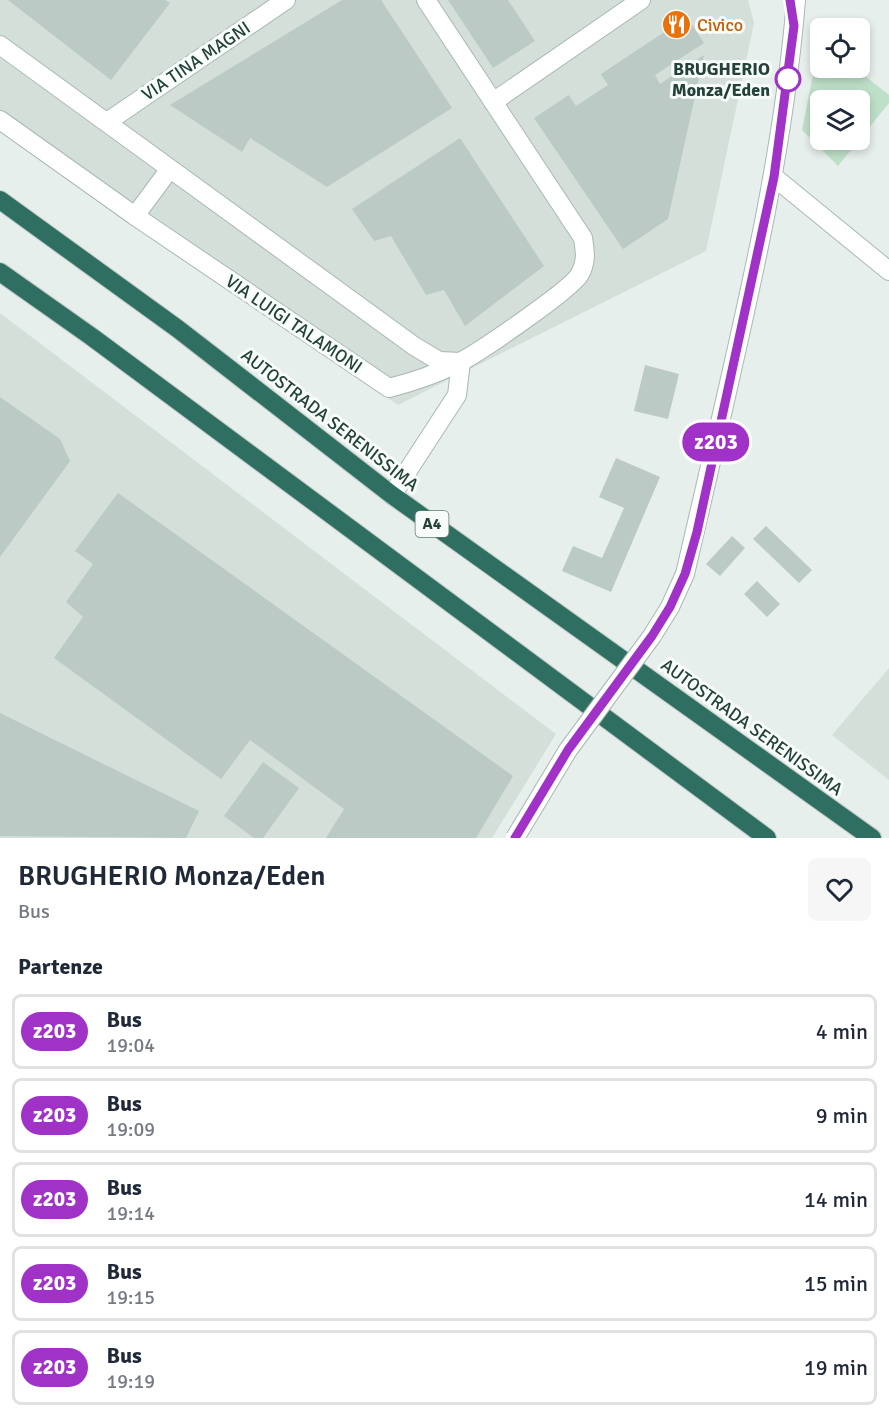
<!DOCTYPE html>
<html lang="it">
<style>
body{margin:0;font-family:Signika,sans-serif;background:#f6f6f7;color:#1f2937;height:100vh;display:flex;flex-direction:column;font-size:22px;white-space:nowrap}
*{box-sizing:border-box;margin:0}
p{font-size:20px;color:#747a83}
.icon{flex:none;width:33px;height:33px;fill:none;stroke:currentColor;stroke-width:2;stroke-linecap:round;stroke-linejoin:round}
.map{position:relative;height:838px;overflow:hidden}
.details{display:flex;flex-direction:column;background:#fff;flex:1}
.details>*{flex:none}
.badge{padding:0 12px;border-radius:20px;font-size:21px;line-height:39px}
.tools{position:absolute;left:810px;top:18px;display:grid;gap:12px}
.tools a{display:grid;place-items:center;width:60px;height:60px;border-radius:9px;background:#fff;box-shadow:0 3px 9px #0003;font-size:30px}
.map>.badge{position:absolute;translate:-50% -50%;box-shadow:0 0 0 3px #fff}
h2{padding:0 18px;font-size:22px;line-height:54px}
.round{display:grid;place-items:center;flex:none;width:63px;height:63px;border-radius:9px;background:#f6f6f7}
.head{display:flex;align-items:center;justify-content:space-between;height:102px;padding:0 18px}
h1{font-size:28px;font-weight:600;line-height:45px}
ul{padding:0;list-style:none}
li{display:flex;align-items:center;gap:18px;height:75px;margin:0 12px 9px;padding:0 6px;border:3px solid #e0e1e3;border-radius:9px}
li div{flex:1}
li b{display:block;font-size:22px}
li em{font-style:normal}
li .badge{min-width:66px;font-weight:700;text-align:center}
.map>svg:first-child{display:block}
</style>
<div class="map">
<svg width="889" height="838" viewBox="0 0 889 838">
<rect width="100%" height="100%" fill="#e6efeb"/>
<g fill="#d4dfda">
<polygon points="0,0 748,0 754,23 706,251 398,405 0,129"/>
<polygon points="0,313 556,734 492,838 0,838"/>
<polygon points="889,668 889,780 832,735"/>
</g>
<path fill="#bfe0c8" fill-rule="evenodd" d="M812,33l8,7v28h35l34,27v8l-51,63 -36,-36 13,-65zM820,100h40v40h-40z"/>
<g fill="#bbcac4">
<polygon points="8,0 165,0 170,3 111,80"/>
<polygon points="342,0 381,0 452,108 327,187 250,138 242,152 170,105"/>
<polygon points="448,0 508,0 535,41 493,68"/>
<polygon points="687,17 704,43 655,75 660,84 704,55 668,219 623,249 534,118 569,95 576,106 608,85 601,74"/>
<polygon points="460,138 544,266 465,326 444,290 426,295 391,236 374,241 352,209"/>
<polygon points="645,365 679,374 668,419 634,411"/>
<polygon points="0,397 60,439 70,461 0,557"/>
<polygon points="616,458 660,477 611,592 562,571 573,546 602,558 624,508 599,497"/>
<polygon points="118,493 513,776 476,838 326,838 344,809 250,740 221,779 54,658 83,617 66,602 93,564 75,551"/>
<polygon points="766,526 812,570 799,583 753,539"/>
<polygon points="732,536 745,548 720,576 706,564"/>
<polygon points="757,581 780,604 767,617 744,594"/>
<polygon points="0,713 199,811 186,838 0,836"/>
<polygon points="263,762 299,788 263,838 254,838 224,816"/>
</g>
<g fill="none" stroke-linecap="round" stroke-linejoin="round">
<defs>
<g id="minor">
<polyline points="0,45 414,346 439,361 461,362 457,395 392,495"/>
<polyline points="493,102 641,0"/>
<path d="M0,120l135,96 254,172c24,-6 47,-14 69,-25 19,-9 114,-74 122,-89 7,-13 5,-22 3,-36l-157,-238"/>
<polyline points="107,122 286,0"/>
<polyline points="774,177 889,271"/>
<polyline points="135,216 169,170"/>
<path d="M708,475c36,-158 75,-314 88,-475"/>
</g>
<g id="highway">
<polyline points="0,200 178,329 392,495 872,838"/>
<polyline points="0,272 92,337 767,838"/>
</g>
</defs>
<use href="#minor" stroke="#a8b8b2" stroke-width="20"/>
<use href="#highway" stroke="#c2cac8" stroke-width="20"/>
<use href="#minor" stroke="#fff" stroke-width="18"/>
<use href="#highway" stroke="#2f6f62" stroke-width="18"/>
<defs>
<polyline id="minor-bridge" points="515,838 568,750 652,636 670,607 685,574 708,475"/>
</defs>
<use href="#minor-bridge" stroke="#a8b8b2" stroke-width="20" stroke-linecap="butt"/>
<use href="#minor-bridge" stroke="#fff" stroke-width="18"/>
</g>
<g fill="none" stroke-linecap="round" stroke-linejoin="round">
<defs>
<polyline id="line" points="515,838 568,750 652,636 670,607 685,574 697,532 774,177 794,26 790,0"/>
</defs>
<use href="#line" stroke="#fff" stroke-width="14"/>
<use href="#line" stroke="#a032c8" stroke-width="9"/>
</g>
<defs>
<symbol id="restaurant-disc" viewBox="-11 -11 22 22"><circle r="9.5" fill="#e8710a" stroke="#f7fbf9"/><path d="M-5-6h1v4h1v-4h1v4h1v-4h1v5L-1.5 .5V6h-2V.5L-5-1ZM5-6V6H3V1.5H1.5Q1.5-4 5-6Z" fill="#fff"/></symbol>
</defs>
<g fill-rule="evenodd">
<use href="#restaurant-disc" x="660" y="8" width="33" height="33"/>
</g>
<circle fill="#fff" stroke="#a032c8" stroke-width="3" cx="788" cy="79" r="12"/>
<g text-anchor="middle" dominant-baseline="central" stroke-width="6" stroke-linejoin="round" paint-order="stroke">
<rect fill="#f7fbf9" stroke="#637a73" stroke-width="1.5" x="415.5" y="511" width="33" height="26" rx="4.5"/>
<g font-size="16" font-weight="bold" fill="#24423a">
<text x="432" y="524">A4</text>
</g>
<g font-size="18" fill="#c56008" stroke="#f7fbf9" text-anchor="start">
<text x="697" y="25">Civico</text>
</g>
<g font-size="18" fill="#24423a" stroke="#f7fbf9">
<text transform="translate(196 61) rotate(-34)">VIA TINA MAGNI</text>
<text transform="translate(294 324) rotate(34)">VIA LUIGI TALAMONI</text>
<text transform="translate(330 420) rotate(38)">AUTOSTRADA SERENISSIMA</text>
<text transform="translate(752 727) rotate(36)">AUTOSTRADA SERENISSIMA</text>
</g>
<g font-size="18" font-weight="bold" fill="#24423a" stroke="#f7fbf9" text-anchor="end">
<text x="770" y="69">BRUGHERIO<tspan x="770" dy="21">Monza/Eden</tspan></text>
</g>
</g>
</svg>
<div class="tools">
<a><svg class="icon" aria-label="locate" viewBox="0 0 24 24"><circle cx="12" cy="12" r="6"/><path d="M12 2v4M12 18v4M2 12h4M18 12h4"/></svg></a>
<a><svg class="icon" aria-label="layers" viewBox="0 0 24 24"><path d="M12 4l9 5-9 5-9-5zM3 14l9 5 9-5"/></svg></a>
</div>
<b class="badge" style="left:716px;top:442px;background:#a032c8;color:#fff">z203</b>
</div>
<section class="details">
<div class="head"><div><h1>BRUGHERIO Monza/Eden</h1><p>Bus</p></div><a class="round"><svg class="icon" aria-label="heart" viewBox="0 0 24 24"><path d="M12 20l-8-8c-3-5 5-10 8-4 3-6 11-1 8 4z"/></svg></a></div>
<h2>Partenze</h2>
<ul>
<li><span class="badge" style="background:#a032c8;color:#fff">z203</span><div><b>Bus</b><p>19:04</p></div><em>4 min</em></li>
<li><span class="badge" style="background:#a032c8;color:#fff">z203</span><div><b>Bus</b><p>19:09</p></div><em>9 min</em></li>
<li><span class="badge" style="background:#a032c8;color:#fff">z203</span><div><b>Bus</b><p>19:14</p></div><em>14 min</em></li>
<li><span class="badge" style="background:#a032c8;color:#fff">z203</span><div><b>Bus</b><p>19:15</p></div><em>15 min</em></li>
<li><span class="badge" style="background:#a032c8;color:#fff">z203</span><div><b>Bus</b><p>19:19</p></div><em>19 min</em></li>
</ul>
</section>
